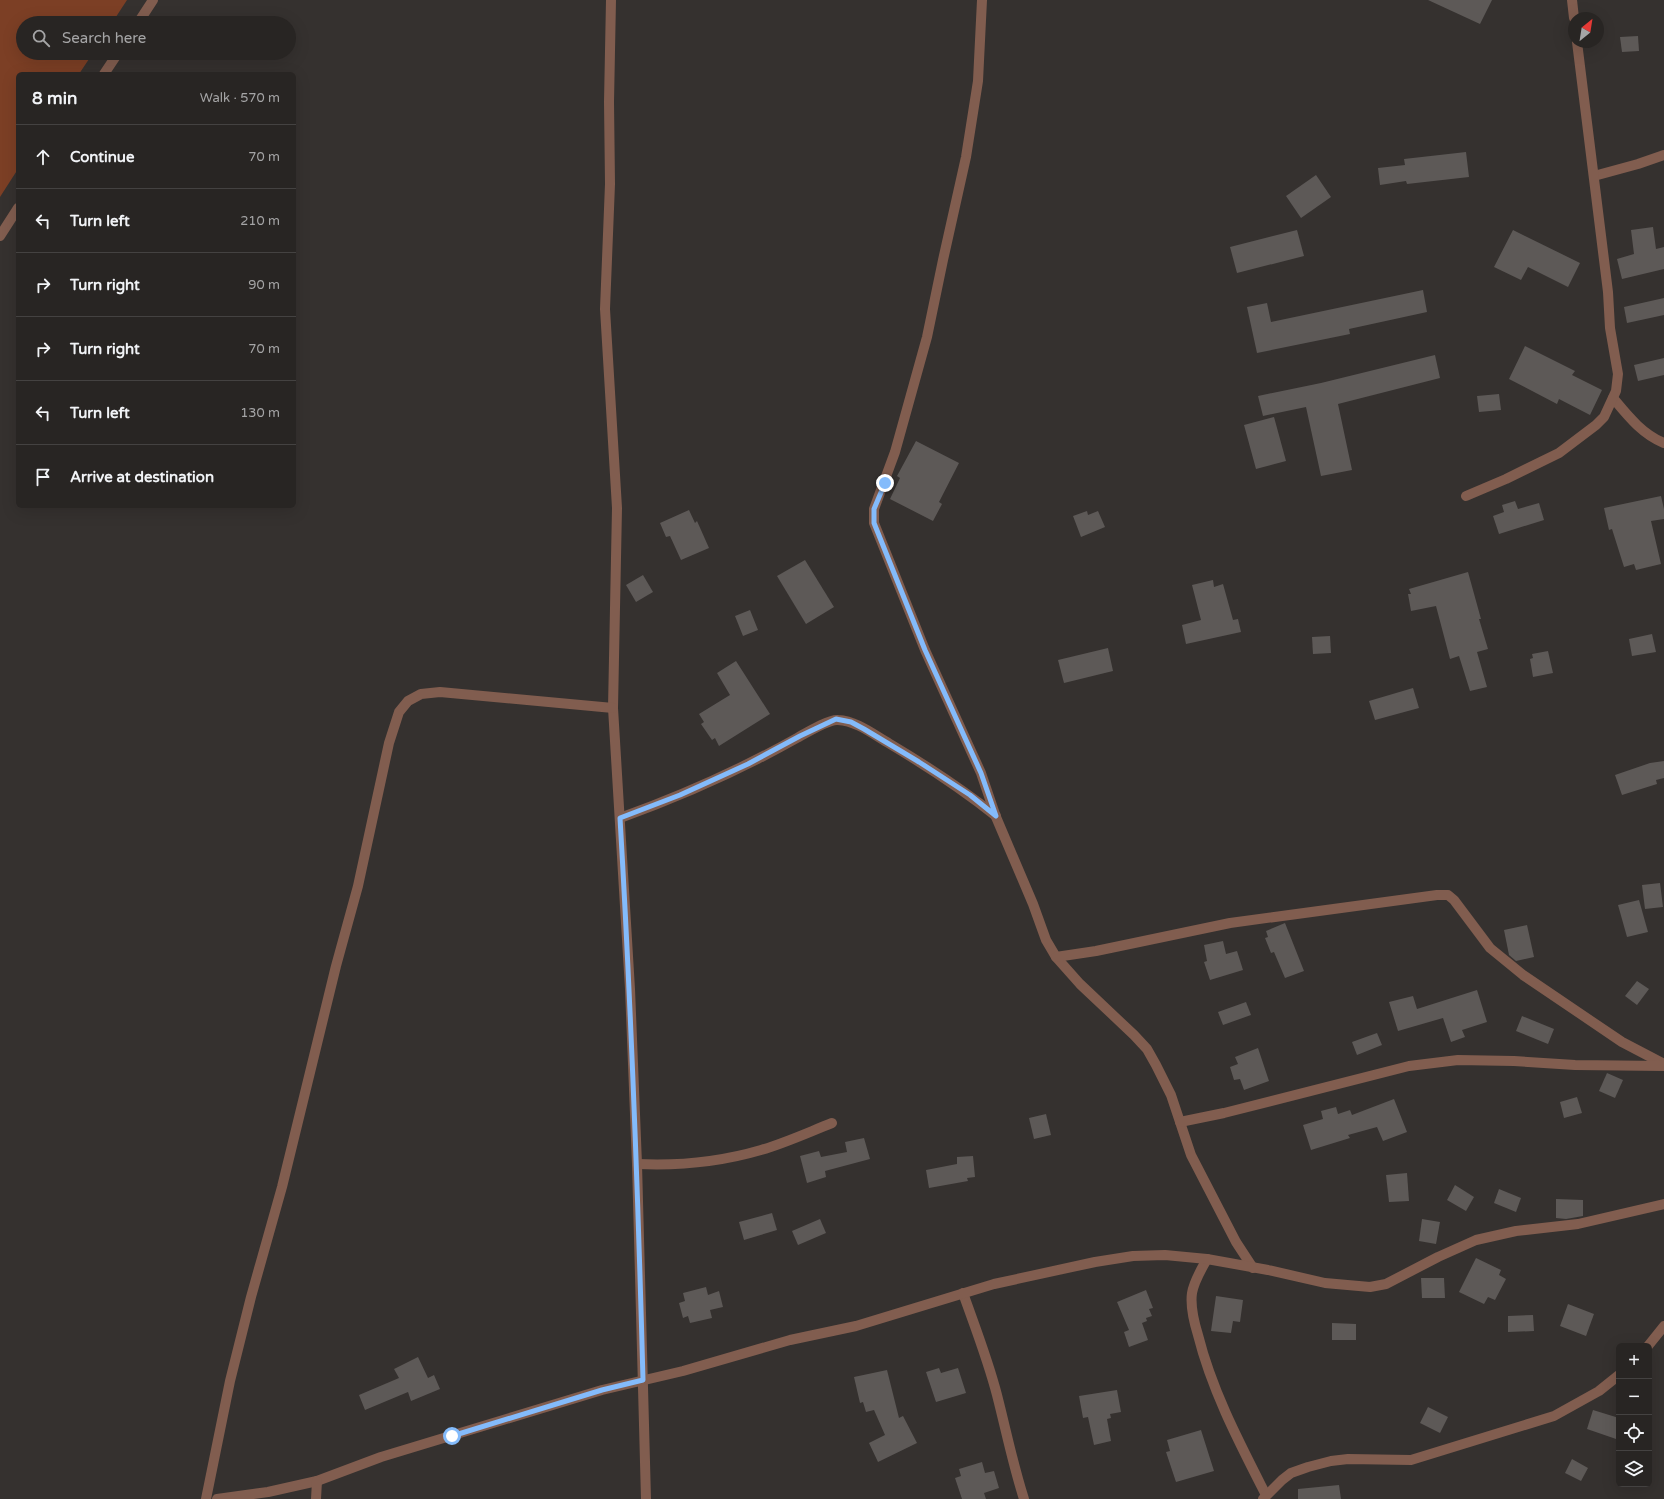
<!DOCTYPE html>
<meta charset="utf-8">
<style>
body{margin:0;font-family:"Varela Round",sans-serif;background:#343130;color:#f1f3f6}
.controls{position:absolute;right:12px;bottom:12px;display:grid;overflow:hidden;border-radius:6px;box-shadow:0 4px 16px #0002}
.controls button{width:36px;height:36px;display:grid;place-items:center;padding:0;border:0;border-bottom:1px solid #444241;background:#282523;color:#f1f3f6;font:20px sans-serif}
.compass{position:absolute;left:1568px;top:12px;width:36px;height:36px;border-radius:50%;background:#282523;box-shadow:0 4px 16px #0002;rotate:30deg}
.stop{position:absolute;width:12px;height:12px;margin:-9px;border:3px solid #84bbfb;border-radius:50%;background:#fff}
.stop.end{background:#84bbfb;border-color:#fff;box-shadow:0 1px 4px #0008}
.list{margin:0;padding:0;list-style:none}
h2{display:flex;justify-content:space-between;align-items:center;height:52px;margin:0;padding:0 16px;font-size:17px}
h2 small{font-size:13px;font-weight:400;color:#a5a5a6}
.list li{display:grid;grid-template-columns:26px 1fr auto;gap:12px;align-items:center;box-sizing:border-box;height:64px;padding:0 16px;border-top:1px solid #444241}
.list b{display:block;font-size:15px;white-space:nowrap}
.list em{font-size:13px;font-style:normal;color:#a5a5a6}
.icon{flex:none;width:22px;height:22px;fill:none;stroke:currentColor;stroke-width:2;stroke-linecap:round;stroke-linejoin:round}
.map{position:relative;flex:none;width:1664px;height:1499px;overflow:hidden}
.search{position:absolute;background:#282523;box-shadow:0 4px 16px #0002;left:16px;top:16px;width:280px;height:44px;display:flex;align-items:center;gap:10px;box-sizing:border-box;padding:0 14px;border-radius:22px;color:#a5a5a6;font-size:15px}
.panel{position:absolute;background:#282523;box-shadow:0 4px 16px #0002;left:16px;top:72px;width:280px;height:436px;border-radius:6px}
.map>svg:first-child{display:block}
.green{fill:#7c3f25}
.building{fill:#5d5957}
.lines{fill:none;stroke-linecap:round;stroke-linejoin:round}
.service{stroke:#815d4f;stroke-width:10}
.minor{stroke:#815d4f;stroke-width:10}
.route{stroke:#84bbfb;stroke-width:5}
</style>
<div class="map">
<svg width="1664" height="1499" viewBox="0 0 1664 1499">
<rect width="100%" height="100%" fill="#35312f"/>
<!-- green -->
<path class="green" d="M0 0H127L112 23H23V53H93L79 74H18V169L0 197Z"/>
<!-- building -->
<g class="building">
<path d="M1428 0H1492L1480 24Z"/>
<path d="M1638 36 1639 51 1622 52 1620 37Z"/>
<path d="M1466 152 1469 177 1407 184 1406 181 1380 185 1378 168 1405 165 1404 159Z"/>
<path d="M1316 175 1331 197 1301 218 1286 196Z"/>
<path d="M1653 227 1656 249 1664 247V269L1622 279 1617 259 1634 254 1631 230Z"/>
<path d="M1297 230 1304 256 1237 273 1230 247Z"/>
<path d="M1513 230 1580 263 1568 287 1528 267 1521 280 1494 267Z"/>
<path d="M1423 290 1427 312 1349 329 1350 334 1257 353 1247 307 1267 303 1271 322Z"/>
<path d="M1664 298V315L1627 323 1624 307Z"/>
<path d="M1525 346 1575 371 1572 375 1602 390 1590 415 1559 399 1557 404 1509 379Z"/>
<path d="M1435 355 1440 378 1338 404 1352 470 1321 476 1306 407 1263 416 1258 396 1321 383Z"/>
<path d="M1664 358V375L1638 381 1634 365Z"/>
<path d="M1499 394 1501 410 1479 412 1477 396Z"/>
<path d="M1274 417 1286 461 1256 469 1244 425Z"/>
<path d="M916 441 959 463 939 502 942 504 933 521 890 499 900 478 897 476Z"/>
<path d="M1661 496 1664 509V519L1651 521 1661 564 1636 570 1634 564 1624 567 1612 529 1609 530 1604 508Z"/>
<path d="M1515 501 1518 509 1539 503 1544 520 1499 534 1493 516 1504 512 1502 505Z"/>
<path d="M689 510 695 523 697 521 709 548 681 560 670 536 666 537 660 523Z"/>
<path d="M1087 511 1088 515 1098 511 1105 527 1081 537 1073 516Z"/>
<path d="M805 560 834 607 806 624 777 576Z"/>
<path d="M1468 572 1481 619H1479L1488 649 1477 652 1487 687 1470 691 1459 656 1450 659 1436 606 1411 611 1408 594H1411L1409 589Z"/>
<path d="M643 575 653 592 636 602 626 585Z"/>
<path d="M1213 580 1214 587 1223 584 1233 620 1238 619 1241 632 1186 644 1182 625 1201 620 1192 585Z"/>
<path d="M750 610 758 630 743 636 735 616Z"/>
<path d="M1652 634 1656 652 1632 656 1629 639Z"/>
<path d="M1330 636 1331 653 1313 654 1312 637Z"/>
<path d="M1108 648 1113 671 1064 683 1058 660Z"/>
<path d="M1548 651 1553 673 1533 677 1530 659 1533 658 1532 654Z"/>
<path d="M736 661 770 714 719 746 715 738 712 740 701 724 704 722 699 714 730 695 717 673Z"/>
<path d="M1413 688 1419 708 1375 720 1369 701Z"/>
<path d="M1664 761V778L1656 780 1657 784 1622 795 1615 775 1650 763Z"/>
<path d="M1660 883 1663 907 1645 909 1642 885Z"/>
<path d="M1639 900 1648 932 1627 937 1618 905Z"/>
<path d="M1285 923 1304 971 1285 978 1274 952 1271 953 1265 938 1268 937 1266 931Z"/>
<path d="M1527 925 1534 957 1516 961 1509 955 1504 930Z"/>
<path d="M1223 941 1226 954 1237 951 1243 970 1210 980 1204 962 1207 961 1204 945Z"/>
<path d="M1637 981 1649 989 1637 1005 1625 996Z"/>
<path d="M1477 990 1487 1022 1462 1030 1465 1037 1451 1042 1443 1018 1398 1031 1389 1002 1413 996 1417 1009Z"/>
<path d="M1246 1002 1251 1015 1223 1025 1218 1012Z"/>
<path d="M1522 1016 1554 1029 1548 1044 1516 1031Z"/>
<path d="M1377 1033 1382 1045 1357 1055 1352 1042Z"/>
<path d="M1258 1048 1269 1081 1244 1090 1240 1079 1234 1080 1230 1067 1238 1064 1235 1057Z"/>
<path d="M1607 1073 1623 1080 1615 1098 1599 1091Z"/>
<path d="M1577 1097 1582 1113 1564 1118 1560 1102Z"/>
<path d="M1394 1099 1407 1132 1383 1141 1377 1127 1348 1135 1350 1138 1311 1150 1303 1125 1323 1119 1321 1111 1336 1107 1338 1114 1350 1110 1352 1115Z"/>
<path d="M1046 1114 1051 1135 1034 1139 1029 1118Z"/>
<path d="M864 1138 870 1159 825 1171 826 1177 807 1183 800 1156 819 1151 821 1157 847 1152 845 1142Z"/>
<path d="M973 1156 975 1177 967 1178 968 1181 929 1188 926 1170 957 1164V1157Z"/>
<path d="M1407 1173 1409 1201 1389 1202 1386 1175Z"/>
<path d="M1455 1185 1474 1197 1466 1211 1447 1200Z"/>
<path d="M1499 1189 1521 1198 1516 1212 1494 1203Z"/>
<path d="M1556 1199 1583 1200V1216L1566 1219 1556 1218Z"/>
<path d="M772 1213 777 1230 744 1240 739 1222Z"/>
<path d="M820 1219 826 1233 798 1245 792 1231Z"/>
<path d="M1422 1219 1440 1222 1436 1244 1419 1241Z"/>
<path d="M1476 1258 1501 1270 1499 1275 1506 1279 1495 1300 1488 1297 1484 1304 1459 1292Z"/>
<path d="M1421 1278H1444L1445 1298H1422Z"/>
<path d="M706 1287 708 1295 719 1291 723 1307 710 1310 712 1318 690 1323 688 1316 683 1318 679 1303 685 1301 683 1293Z"/>
<path d="M1146 1290 1153 1308 1149 1309 1152 1316 1146 1318 1147 1321 1142 1323 1148 1340 1129 1347 1124 1332 1129 1330 1117 1302Z"/>
<path d="M1216 1296 1243 1300 1240 1322 1233 1321 1231 1333 1211 1331Z"/>
<path d="M1568 1304 1594 1314 1586 1336 1560 1326Z"/>
<path d="M1533 1315 1534 1331 1508 1332V1316Z"/>
<path d="M1332 1323 1356 1324V1340H1332Z"/>
<path d="M418 1357 428 1378 434 1375 440 1389 411 1401 408 1392 365 1410 359 1395 399 1378 394 1369Z"/>
<path d="M939 1368 941 1373 958 1368 966 1393 936 1402 926 1372Z"/>
<path d="M887 1370 899 1418 903 1416 917 1443 878 1462 869 1443 885 1435 874 1410 866 1412 863 1402 860 1403 854 1377Z"/>
<path d="M1117 1390 1121 1412 1110 1414 1111 1418 1107 1419 1111 1441 1094 1445 1088 1417 1083 1418 1079 1396Z"/>
<path d="M1428 1407 1448 1417 1440 1433 1420 1423Z"/>
<path d="M1593 1410 1619 1418V1440L1587 1429Z"/>
<path d="M1201 1430 1214 1471 1176 1482 1166 1452 1170 1451 1167 1440Z"/>
<path d="M1572 1459 1588 1468 1581 1481 1565 1473Z"/>
<path d="M982 1462 985 1473 994 1471 999 1488 984 1493 986 1499H962L955 1478 961 1476 959 1469Z"/>
<path d="M1339 1485 1341 1499H1298V1489Z"/>
</g>
<g class="lines">
<!-- service -->
<g class="service">
<path d="M1572 0 1574 18"/>
<path d="M138 23 153 0"/>
<path d="M104 74 118 53"/>
<path d="M1594 176 1638 164 1664 155"/>
<path d="M0 236 18 208"/>
<path d="M1613 398C1628 416 1642 434 1664 443"/>
<path d="M1466 496 1506 479 1559 453 1596 425 1604 417 1616 391 1618 374 1610 328 1608 292 1577 42"/>
</g>
<!-- minor -->
<g class="minor">
<path d="M611 0 609 102 610 184 605 309 617 508 613 708 630 989 637 1164 646 1499"/>
<path d="M982 0 978 81 966 157 943 260 927 337 895 452 874 509V523L925 650 981 773 996 817 1033 904 1046 940 1056 957 1080 984 1134 1035 1147 1049 1156 1065 1171 1095 1191 1155 1236 1242 1253 1268"/>
<path d="M620 818C681 796 740 770 797 738 806 733 829 719 838 720 857 721 874 735 890 744 927 766 962 789 996 816"/>
<path d="M1056 957 1096 951 1230 923 1437 895H1448L1454 900 1490 948 1523 975 1622 1042 1664 1064"/>
<path d="M1180 1122 1224 1113 1409 1066 1458 1060 1514 1061 1575 1065 1664 1066"/>
<path d="M637 1164C679 1166 720 1162 761 1150 785 1143 809 1132 832 1123"/>
<path d="M1207 1259C1201 1270 1194 1281 1192 1293 1190 1307 1194 1322 1198 1335 1212 1391 1240 1444 1266 1495"/>
<path d="M963 1293C975 1327 988 1360 997 1395 1006 1430 1013 1465 1024 1499"/>
<path d="M1648 1346 1664 1326"/>
<path d="M206 1499 230 1381 251 1297 282 1187 336 966 358 886 389 743 399 712 408 701 421 694 440 692 613 708"/>
<path d="M217 1499 268 1492 317 1481 381 1457 602 1390 683 1371 790 1340 856 1326 994 1284 1095 1262 1133 1256 1165 1255 1207 1259 1268 1270 1325 1283 1370 1287 1386 1284 1438 1257 1476 1240 1516 1231 1578 1224 1664 1204"/>
<path d="M316 1499 317 1481"/>
<path d="M1263 1499 1282 1480 1291 1473 1308 1467 1331 1461 1348 1459 1411 1460 1554 1416 1599 1391 1619 1375"/>
</g>
</g>
<g class="lines">
<!-- route -->
<path class="route" d="M452 1436 602 1390 643 1380C638 1192 631 1005 620 818L680 795 748 764 800 736 836 719 851 722 864 729 919 762 970 795 996 816 981 773 925 650 874 523V509L885 483"/>
</g>
</svg>
<div class="controls">
<button>+</button>
<button>−</button>
<button><svg class="icon" aria-label="locate" viewBox="0 0 24 24"><circle cx="12" cy="12" r="6"/><path d="M12 2v4M12 18v4M2 12h4M18 12h4"/></svg></button>
<button><svg class="icon" aria-label="layers" viewBox="0 0 24 24"><path d="M12 4l9 5-9 5-9-5zM3 14l9 5 9-5"/></svg></button>
</div>
<svg class="compass" viewBox="-18 -18 36 36"><path d="M0-13l5 13h-10z" fill="#e53935"/><path d="M0 13l5-13h-10z" fill="#a5a5a6"/></svg>
<div class="stop" style="left:452px;top:1436px"></div>
<div class="stop end" style="left:885px;top:483px"></div>
<div class="search"><svg class="icon" aria-label="search" viewBox="0 0 24 24"><circle cx="10" cy="10" r="6"/><path d="M15 15l6 6"/></svg>Search here</div>
<section class="panel">
<h2>8 min<small>Walk · 570 m</small></h2>
<ul class="list">
<li><svg class="icon" aria-label="ahead" viewBox="0 0 24 24"><path d="M12 20V5M6 11l6-6 6 6"/></svg><div><b>Continue</b></div><em>70 m</em></li>
<li><svg class="icon" aria-label="left" viewBox="0 0 24 24"><path d="M17 20v-9H6M10 6l-5 5 5 5"/></svg><div><b>Turn left</b></div><em>210 m</em></li>
<li><svg class="icon" aria-label="right" viewBox="0 0 24 24"><path d="M7 20v-9h11M14 6l5 5-5 5"/></svg><div><b>Turn right</b></div><em>90 m</em></li>
<li><svg class="icon" aria-label="right" viewBox="0 0 24 24"><path d="M7 20v-9h11M14 6l5 5-5 5"/></svg><div><b>Turn right</b></div><em>70 m</em></li>
<li><svg class="icon" aria-label="left" viewBox="0 0 24 24"><path d="M17 20v-9H6M10 6l-5 5 5 5"/></svg><div><b>Turn left</b></div><em>130 m</em></li>
<li><svg class="icon" aria-label="arrive" viewBox="0 0 24 24"><path d="M6 21V4h12l-3 4 3 4H6"/></svg><div><b>Arrive at destination</b></div></li>
</ul>
</section>
</div>
